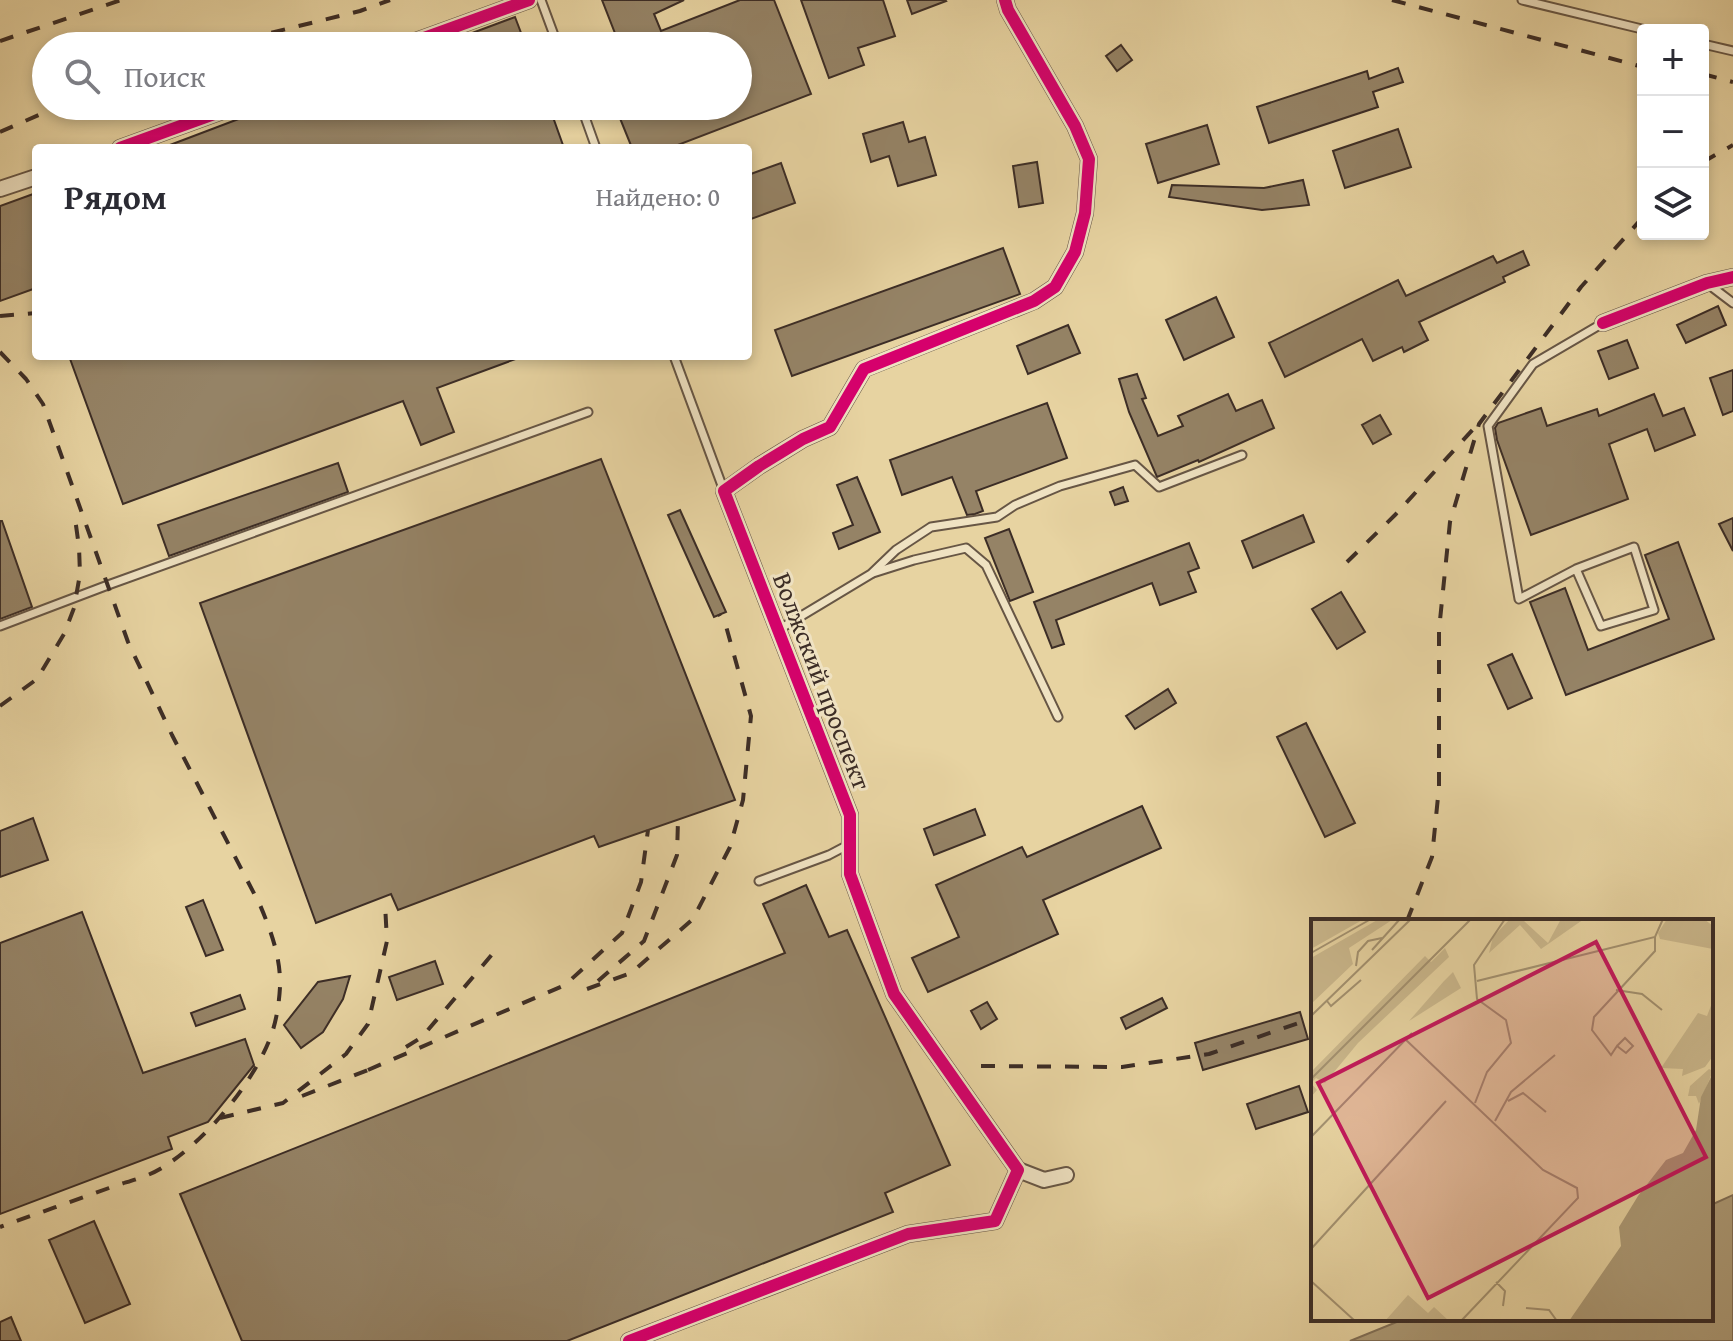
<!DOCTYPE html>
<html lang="ru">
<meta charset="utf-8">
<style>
body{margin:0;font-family:"Gentium Book Plus",serif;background:#f7f7f7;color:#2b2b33}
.controls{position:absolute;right:24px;top:24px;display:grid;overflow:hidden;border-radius:8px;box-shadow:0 4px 12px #0003}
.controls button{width:72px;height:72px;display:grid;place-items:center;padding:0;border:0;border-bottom:2px solid #e1e1e2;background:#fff;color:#2b2b33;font:40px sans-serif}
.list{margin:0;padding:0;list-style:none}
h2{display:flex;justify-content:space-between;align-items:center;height:104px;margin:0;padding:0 32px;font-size:34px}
h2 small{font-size:26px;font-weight:400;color:#7c7c81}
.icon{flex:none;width:44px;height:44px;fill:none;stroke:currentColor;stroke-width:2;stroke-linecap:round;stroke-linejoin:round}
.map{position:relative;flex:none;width:1733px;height:1341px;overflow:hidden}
.search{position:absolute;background:#fff;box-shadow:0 4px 12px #0003;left:32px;top:32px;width:720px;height:88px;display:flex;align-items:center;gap:20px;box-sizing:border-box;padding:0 28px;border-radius:44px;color:#7c7c81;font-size:30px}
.panel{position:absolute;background:#fff;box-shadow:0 4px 12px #0003;left:32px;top:144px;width:720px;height:216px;border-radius:8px}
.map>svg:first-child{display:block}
.water{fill:#ad9b77;stroke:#806f57;stroke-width:2}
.building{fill:#958366;stroke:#3c2d26;stroke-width:2}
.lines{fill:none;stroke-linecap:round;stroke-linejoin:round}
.service-casing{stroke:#675645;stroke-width:11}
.minor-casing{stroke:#675645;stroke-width:18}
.service{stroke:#efe2c2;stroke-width:7}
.minor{stroke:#efe2c2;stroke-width:14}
.rail{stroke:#3c2d26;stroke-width:4;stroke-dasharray:14 14;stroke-linecap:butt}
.cycleway-casing{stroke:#efe2c2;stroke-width:17}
.cycleway{stroke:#d6006c;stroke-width:12}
.labels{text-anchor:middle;stroke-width:6;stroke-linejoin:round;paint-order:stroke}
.street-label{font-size:26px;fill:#3c2d26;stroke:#efe2c2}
.inset-road{fill:none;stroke:#a39170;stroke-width:2}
.view{fill:#c2185b;fill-opacity:0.15;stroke:#c2185b;stroke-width:4}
.inset-edge{fill:none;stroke:#3c2d26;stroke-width:4}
</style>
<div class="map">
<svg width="1733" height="1341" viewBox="0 0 1733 1341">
<rect width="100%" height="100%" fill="#e7d3a1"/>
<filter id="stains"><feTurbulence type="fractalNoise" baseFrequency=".0025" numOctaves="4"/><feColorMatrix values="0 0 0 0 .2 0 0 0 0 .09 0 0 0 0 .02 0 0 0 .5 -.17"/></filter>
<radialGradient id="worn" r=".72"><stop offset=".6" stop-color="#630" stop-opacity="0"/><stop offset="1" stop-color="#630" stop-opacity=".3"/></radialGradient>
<!-- water -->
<path class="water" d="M1733 1195V1341H1350L1404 1319H1711V1205Z"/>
<!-- building -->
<g class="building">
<path d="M602 0H684L654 14 661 31 740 0H774L811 94 670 148H632L615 106H738V46H620Z"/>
<path d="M801 0H883L895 36 858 48 864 65 829 78Z"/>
<path d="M907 0H945L946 1 912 14Z"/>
<path d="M515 17 526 46H440V45Z"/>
<path d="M1121 45 1132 60 1117 71 1106 56Z"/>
<path d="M1398 68 1403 82 1373 92 1378 107 1269 143 1257 107 1367 71 1369 79Z"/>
<path d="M273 106H549L564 148H162Z"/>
<path d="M903 122 909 142 925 137 936 175 898 186 889 156 871 162 863 134Z"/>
<path d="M1207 125 1219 164 1158 183 1146 144Z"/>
<path d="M1398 129 1411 167 1345 188 1333 151Z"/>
<path d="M1037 162 1043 203 1019 207 1013 166Z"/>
<path d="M781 163 795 203 748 220V175Z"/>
<path d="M1303 180 1309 205 1262 210 1169 197 1172 185 1264 188Z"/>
<path d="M36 193V288L0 301V206Z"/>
<path d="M1003 248 1020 294 792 376 775 330Z"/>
<path d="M1523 251 1529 265 1503 277 1505 282 1419 322 1428 340 1404 352 1402 347 1373 361 1362 339 1285 377 1269 343 1398 280 1406 296 1493 256 1497 263Z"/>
<path d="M1216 297 1234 337 1184 360 1166 320Z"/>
<path d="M1718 306 1726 325 1686 343 1677 325Z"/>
<path d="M1068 325 1080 353 1028 374 1017 346Z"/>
<path d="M1627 340 1638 368 1609 379 1598 351Z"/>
<path d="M69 356H521V357L437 388 454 432 421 445 403 401 123 504Z"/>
<path d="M1733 370V411L1723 415 1710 378Z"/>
<path d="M1137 374 1146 398 1142 399 1158 436 1183 426 1178 416 1228 394 1236 411 1262 400 1274 428 1199 462 1198 460 1157 477 1129 412 1119 379Z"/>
<path d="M1654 394 1663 416 1684 408 1695 435 1655 451 1647 429 1609 444 1628 499 1531 535 1497 440 1495 428 1498 423 1541 408 1547 426 1597 409 1599 416Z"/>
<path d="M1047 403 1067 458 976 491 983 511 975 514 967 515 952 477 902 495 890 460Z"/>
<path d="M1380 415 1391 434 1373 444 1362 425Z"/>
<path d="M601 459 735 800 599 847 594 836 398 910 391 894 316 923 200 603Z"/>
<path d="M338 463 348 492 169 556 158 525Z"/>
<path d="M857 477 880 532 839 549 833 533 853 525 837 485Z"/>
<path d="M1123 487 1128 501 1115 505 1110 492Z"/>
<path d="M680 510 726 612 714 617 668 515Z"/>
<path d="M1303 515 1314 542 1253 568 1242 541Z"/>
<path d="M1733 518V551L1719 524Z"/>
<path d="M0 521H2L32 607 0 619Z"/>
<path d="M1009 529 1033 592 1010 601 985 538Z"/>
<path d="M1678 542 1714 639 1566 695 1530 602 1565 588 1588 650 1669 619 1645 555Z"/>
<path d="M1189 543 1199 568 1188 572 1196 592 1160 605 1152 583 1056 620 1064 644 1052 648 1034 602Z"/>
<path d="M1341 592 1365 632 1337 649 1312 609Z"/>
<path d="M1512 654 1532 698 1508 709 1488 665Z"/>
<path d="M1168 689 1176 703 1135 729 1126 716Z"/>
<path d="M1306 723 1355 823 1325 837 1277 737Z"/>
<path d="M1142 806 1161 848 1043 900 1058 934 928 992 912 958 959 937 936 885 1022 847 1027 857Z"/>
<path d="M975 809 985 835 934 855 924 829Z"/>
<path d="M33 818 48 860 0 877V831Z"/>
<path d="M806 885 829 937 847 930 950 1165 885 1193 893 1212 567 1341H242L180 1194 785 953 763 904Z"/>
<path d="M203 900 223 950 206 956 186 907Z"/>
<path d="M82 912 143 1073 245 1039 254 1065 208 1122 168 1137 172 1149 0 1214V943Z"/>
<path d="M435 961 443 984 397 1000 389 977Z"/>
<path d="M350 976 343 999 323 1032 301 1048 284 1025 318 982Z"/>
<path d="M240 995 245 1009 196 1026 191 1013Z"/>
<path d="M1162 998 1167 1008 1126 1029 1121 1018Z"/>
<path d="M987 1002 997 1019 981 1029 971 1011Z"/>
<path d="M1300 1012 1308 1039 1203 1070 1195 1043Z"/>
<path d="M1299 1086 1308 1112 1256 1129 1247 1104Z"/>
<path d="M94 1221 130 1304 85 1323 49 1240Z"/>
<path d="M11 1317 21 1341H0V1322Z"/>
</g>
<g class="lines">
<defs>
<g id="service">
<path d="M541 0 558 46"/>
<path d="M1522 0 1646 30"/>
<path d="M1703 44 1733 51"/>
<path d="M581 106 596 148"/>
<path d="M1708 284 1733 303"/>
<path d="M674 356 724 491"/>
<path d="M1576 569 1634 547 1654 610 1601 626 1576 569 1519 599 1488 426 1533 364 1603 323"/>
<path d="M873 573 914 560 966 548 986 565 1058 717"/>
<path d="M0 626 108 585 588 412"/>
<path d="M778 630 871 574 896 550 931 527 997 517 1015 505 1060 486 1135 465 1159 487 1242 455"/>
<path d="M759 881 829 855 848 845"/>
</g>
<g id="minor">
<path d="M402 46 529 0"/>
<path d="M120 148 236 106"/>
<path d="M0 189 36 177"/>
<path d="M1603 323 1707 283 1733 277"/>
<path d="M1018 1170 1044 1180 1066 1175"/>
<path d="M629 1341 908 1234 995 1221 1018 1170 894 994 850 874V815L724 491 759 466 803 439 830 427 864 369 1034 301 1055 287 1075 252 1085 213 1089 159 1075 126 1008 10 1005 0"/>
</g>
</defs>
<!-- service casing -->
<use href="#service" class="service-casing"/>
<!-- minor casing -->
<use href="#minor" class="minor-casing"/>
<!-- service -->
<use href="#service" class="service"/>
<!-- minor -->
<use href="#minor" class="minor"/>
<!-- rail -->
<g class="rail">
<path d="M1392 0 1643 67"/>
<path d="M0 41 121 0"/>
<path d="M217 46 360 11 390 0"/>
<path d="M1703 74 1733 82"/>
<path d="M0 132 59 106"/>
<path d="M1703 162 1733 145"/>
<path d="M0 316 36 313"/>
<path d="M0 352 26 379 43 404 128 642 172 735 260 905C271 931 281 958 280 987 279 1005 276 1024 269 1041 250 1087 204 1143 160 1169 145 1178 125 1182 109 1188 73 1201 36 1214 0 1227"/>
<path d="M1347 562 1396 514 1476 426"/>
<path d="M0 706 37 679 64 634 74 608 80 574 79 547 74 511"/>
<path d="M1407 921 1432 857 1439 787V630L1450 522 1479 424 1581 287 1643 217"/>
<path d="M598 981 644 941 677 855 678 820"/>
<path d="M587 989 631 973 693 919 730 847 743 800 751 716 726 626 719 614"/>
<path d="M406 1047 422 1037 495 951"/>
<path d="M981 1066 1122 1067 1209 1054 1313 1018"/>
<path d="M368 1070 565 985 622 933 641 882 648 830"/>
<path d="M302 1096 368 1070 376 1066"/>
<path d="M220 1118 283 1103 346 1054 368 1024 387 941 385 904"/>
</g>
<defs>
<g id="cycleway">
<path d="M402 46 529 0"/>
<path d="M120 148 236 106"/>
<path d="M1603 323 1707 283 1733 277"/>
<path d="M629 1341 908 1234 995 1221 1018 1170 894 994 850 874V815L724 491 759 466 803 439 830 427 864 369 1034 301 1055 287 1075 252 1085 213 1089 159 1075 126 1008 10 1005 0"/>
</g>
</defs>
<!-- cycleway casing -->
<use href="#cycleway" class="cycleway-casing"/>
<!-- cycleway -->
<use href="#cycleway" class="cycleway"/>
</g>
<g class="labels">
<!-- street labels -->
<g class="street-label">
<text transform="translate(822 681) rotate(69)" y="9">Волжский проспект</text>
</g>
</g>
<!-- overview -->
<g transform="translate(1311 919)">
<rect width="402" height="402" fill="#e7d3a1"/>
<path d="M0 0H53L0 30ZM68 0 81 1 38 29 42 45 0 85V39ZM199 0 213 2 237 24 250 0H273L230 30 209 6 178 34 182 18ZM356 0H393L402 7V30L349 20 347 14ZM134 29 138 38 47 124 14 164 5 159 0 164 6 171 0 178V153L114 37 120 43ZM142 53 150 69 98 102 133 62ZM401 84 402 137 394 148 371 157 372 150 350 149 387 94 396 97ZM398 150 402 152 388 185 385 177H377L379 167ZM97 376 117 394 123 388 138 402H74Z" fill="#cab78c"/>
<path d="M402 154V402H258L310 327 308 308 327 277 355 241 372 234 385 211 390 178Z" fill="#ad9b77"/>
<path class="inset-road" d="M61 31 89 0M0 34 60 0M45 47 47 33 57 22 71 19M166 62 344 18 352 0M305 71 331 75 351 91M16 82 20 87 50 61M0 97 100 0M94 120 232 251 266 269 267 279 150 402M306 127 314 119 322 127 315 134 306 127 300 136 281 111 283 98 344 32V18M0 160 160 0M197 182 212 174 235 193M164 184 176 153 200 124 195 101 166 80 163 46 194 0M184 202 200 173 244 136M0 218 101 114M0 330 135 182M0 362 44 402M185 363 194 372 192 387M215 389 238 391 246 402"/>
<path class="view" d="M285 23 395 238 117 379 7 164Z"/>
<rect width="402" height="402" class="inset-edge"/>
</g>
<rect width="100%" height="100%" filter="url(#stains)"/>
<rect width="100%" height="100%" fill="url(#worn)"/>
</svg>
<div class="controls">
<button>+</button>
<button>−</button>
<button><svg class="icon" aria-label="layers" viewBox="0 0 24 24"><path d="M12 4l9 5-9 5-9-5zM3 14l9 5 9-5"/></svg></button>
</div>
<div class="search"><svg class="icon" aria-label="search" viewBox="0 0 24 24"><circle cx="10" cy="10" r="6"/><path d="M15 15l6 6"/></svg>Поиск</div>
<section class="panel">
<h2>Рядом<small>Найдено: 0</small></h2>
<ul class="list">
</ul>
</section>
</div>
